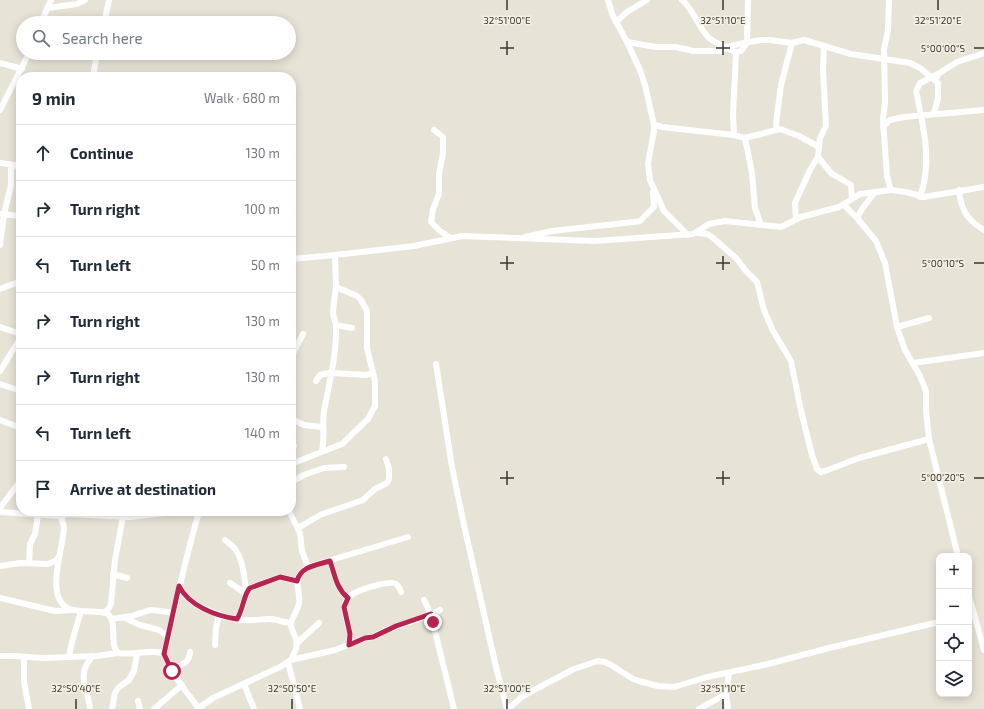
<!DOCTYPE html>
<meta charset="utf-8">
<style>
body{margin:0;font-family:"Exo 2",sans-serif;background:#f6f6f7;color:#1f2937}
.controls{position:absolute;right:12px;bottom:12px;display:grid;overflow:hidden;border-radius:8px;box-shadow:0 2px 10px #0003}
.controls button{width:36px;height:36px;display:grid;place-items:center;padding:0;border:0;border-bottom:1px solid #e0e1e3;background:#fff;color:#1f2937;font:20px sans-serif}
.stop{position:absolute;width:12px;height:12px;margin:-9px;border:3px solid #b62551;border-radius:50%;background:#fff}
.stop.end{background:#b62551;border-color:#fff;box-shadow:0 1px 4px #0008}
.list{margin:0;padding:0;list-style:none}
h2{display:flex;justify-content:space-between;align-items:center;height:52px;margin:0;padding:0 16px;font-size:17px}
h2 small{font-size:13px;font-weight:400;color:#747a83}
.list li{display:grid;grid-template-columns:26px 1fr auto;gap:12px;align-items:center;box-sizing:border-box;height:56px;padding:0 16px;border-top:1px solid #e0e1e3}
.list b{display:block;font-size:15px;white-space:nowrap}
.list em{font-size:13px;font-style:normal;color:#747a83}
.icon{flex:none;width:22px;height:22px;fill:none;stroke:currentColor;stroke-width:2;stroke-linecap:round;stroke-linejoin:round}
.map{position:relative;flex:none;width:984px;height:709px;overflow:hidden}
.search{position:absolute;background:#fff;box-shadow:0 2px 10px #0003;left:16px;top:16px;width:280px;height:44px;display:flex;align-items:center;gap:10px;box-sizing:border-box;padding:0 14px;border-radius:22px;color:#747a83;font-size:15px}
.panel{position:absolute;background:#fff;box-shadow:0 2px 10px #0003;left:16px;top:72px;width:280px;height:444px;border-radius:16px}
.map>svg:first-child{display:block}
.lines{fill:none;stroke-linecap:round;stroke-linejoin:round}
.minor{stroke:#fff;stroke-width:6}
.route{stroke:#b62551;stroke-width:5}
.ticks{fill:none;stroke:#393732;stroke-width:1.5}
.ticks-label{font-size:10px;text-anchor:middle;fill:#393732;stroke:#f5f0e4;stroke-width:3;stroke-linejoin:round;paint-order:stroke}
</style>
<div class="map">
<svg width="984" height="709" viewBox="0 0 984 709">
<rect width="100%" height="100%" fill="#e8e3d7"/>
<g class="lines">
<!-- minor -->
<g class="minor">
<path d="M608 0 613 16 627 42 640 70 645 85 654 125V131L648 163 650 180 664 211 688 235"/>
<path d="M682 0C694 10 698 27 709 38 717 45 729 47 736 53L733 115 734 135"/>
<path d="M889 0 888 30 884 49 885 102 883 120 887 176 891 190"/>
<path d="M47 8 77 4 85 0"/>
<path d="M41 21 58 23"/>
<path d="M616 22 627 12 647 0"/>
<path d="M41 23 51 0"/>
<path d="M104 23 109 0"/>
<path d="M627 42 656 47H676L693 51H720L730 46 739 44 761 40H770L792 43 804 40 851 54 910 63 920 68 938 83V98L934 113"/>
<path d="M736 53 741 51 747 43 748 0"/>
<path d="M0 63 22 69"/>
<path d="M93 77 97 53"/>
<path d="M937 77 938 74 957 62 984 53"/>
<path d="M0 110 29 53"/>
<path d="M654 125 662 127 734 135 745 138 780 129 799 136 819 147"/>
<path d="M883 127 890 120 904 117 984 110"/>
<path d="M777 129 776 124 781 85 792 43"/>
<path d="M434 130 443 137V153L439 174V194L433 209 431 222 440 231 451 238"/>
<path d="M745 138 752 173 755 208 761 225"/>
<path d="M818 157 831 173 851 185 852 199"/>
<path d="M0 163 15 165"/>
<path d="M959 190C961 210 967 220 984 230"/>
<path d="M920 197C933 161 923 126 916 91L920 83 938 74"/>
<path d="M844 205 857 218 876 241 885 263 897 327 905 350 920 376 926 391V410L929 439 958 556"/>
<path d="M1 214 21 216"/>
<path d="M857 218 862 209 875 192"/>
<path d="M796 219 795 203 810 170 818 157 820 138 826 126 823 70 824 46"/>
<path d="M696 233 707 234 712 237 737 259 746 271 757 282 764 310 773 331 791 361 801 411 812 455 817 469 821 472 825 471 859 458 929 439"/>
<path d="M525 237 552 231 634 222 640 221 654 207 653 192"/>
<path d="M0 245 4 214 11 185V169L15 165H21"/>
<path d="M291 259 335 255 414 246 462 236 595 241 693 234 709 224 725 221 781 227 801 217 839 207 860 194 891 190 906 192 924 197 984 187"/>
<path d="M0 289 21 281"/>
<path d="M336 325 352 328"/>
<path d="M0 327 21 334"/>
<path d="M897 327 929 318"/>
<path d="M913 363 984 353"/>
<path d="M291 364 294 351 303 334"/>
<path d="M436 364 452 467 464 525 496 667 507 709"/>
<path d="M0 371 21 337"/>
<path d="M332 373 366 375 373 373"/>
<path d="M316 381 320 375 332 372"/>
<path d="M0 384 21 391"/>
<path d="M291 419 304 425 322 427"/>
<path d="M0 420 21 428"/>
<path d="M291 449 294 446"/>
<path d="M322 451C325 437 322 424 324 411 329 383 337 355 336 326 336 322 334 318 333 314 333 305 335 296 336 287"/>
<path d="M291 464 342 444 368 419 375 406V381L367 348V311L361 300 357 296 336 287 335 255"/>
<path d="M291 482 304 475 324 468 344 467"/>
<path d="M0 508 21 480"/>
<path d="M289 511 300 533 302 551 308 567"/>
<path d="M0 512 60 516 68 514 130 517 180 511"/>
<path d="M60 516C62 519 63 523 64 527 64 547 43 599 70 609 82 613 95 610 107 613 119 624 108 642 118 653 132 656 154 648 164 654L174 675 199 709"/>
<path d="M298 528 320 515 363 500 375 489 387 483 389 479V469L386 459"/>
<path d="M225 540C228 543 232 545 235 549 243 559 245 579 246 592"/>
<path d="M330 561C335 575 336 588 348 598"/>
<path d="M29 563 30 544 35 534 38 515"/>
<path d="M0 566 20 563 48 564 55 561 59 557"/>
<path d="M113 574 127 578"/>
<path d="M230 583 242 591 246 595"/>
<path d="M179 586C189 607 221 617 242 620 252 621 261 619 270 619 278 619 284 623 291 623"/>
<path d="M969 596 984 650"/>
<path d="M0 598 55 611 73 610"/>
<path d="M424 600 428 608 430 615"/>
<path d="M104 613 109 608 111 604 115 560 124 511"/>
<path d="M431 615 454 709"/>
<path d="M125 618 140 625 159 630 168 637"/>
<path d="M112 619 132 616 150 610 161 611 173 613"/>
<path d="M237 619C243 610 244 593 250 588L280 577 297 581"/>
<path d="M297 643 319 623"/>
<path d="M215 645 216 628 219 614"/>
<path d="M349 645 350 634 344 607C345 601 349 597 353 594 361 589 389 580 396 584 399 586 400 589 401 592"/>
<path d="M164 654C175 607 185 559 199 512"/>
<path d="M0 656H14L43 658 97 656 118 653"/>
<path d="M24 657V682L29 709"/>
<path d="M69 657C71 641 77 626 81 611"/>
<path d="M291 660C295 652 299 645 295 636 293 632 291 629 291 624 292 617 297 611 299 604 301 588 290 579 308 567L408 537"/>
<path d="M288 662 300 709"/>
<path d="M171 669C179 666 190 663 190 652"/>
<path d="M244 684 254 709"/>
<path d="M138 701 140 709"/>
<path d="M90 709C88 688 75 675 93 656"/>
<path d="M112 709 115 693 118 688 129 680 134 671 137 654"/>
<path d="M154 709 182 685"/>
<path d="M197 709 213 698 280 667 291 660 335 650 365 638 373 637 386 630 431 615 440 610"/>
<path d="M508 709 523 696 534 690 574 669 598 661 605 662 611 665 633 679 639 681 658 686 674 687 707 677 764 665 829 648 939 622"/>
<path d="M699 709 726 694"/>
<path d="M728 709 726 694 729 673"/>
</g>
</g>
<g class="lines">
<!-- route -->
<path class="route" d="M172 671 164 654 179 586C189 606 216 616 237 619 243 610 244 593 250 588L280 577 297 581C301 566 317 565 330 561 335 575 336 588 348 598L344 607 350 634 349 645 365 638 373 637 396 626 431 614 433 622"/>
</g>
<!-- ticks -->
<path class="ticks" d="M507 0V10M723 0V10M938 0V10M507 41V55M723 41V55M500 48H514M716 48H730M974 48H984M507 256V270M723 256V270M500 263H514M716 263H730M974 263H984M507 471V485M723 471V485M500 478H514M716 478H730M974 478H984M76 699V709M292 699V709M507 699V709M723 699V709"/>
<g class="ticks-label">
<text x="507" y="24">32°51'00"E</text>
<text x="723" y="24">32°51'10"E</text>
<text x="938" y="24">32°51'20"E</text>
<text x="943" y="52">5°00'00"S</text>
<text x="943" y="267">5°00'10"S</text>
<text x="943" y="481">5°00'20"S</text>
<text x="76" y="692">32°50'40"E</text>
<text x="292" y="692">32°50'50"E</text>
<text x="507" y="692">32°51'00"E</text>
<text x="723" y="692">32°51'10"E</text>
</g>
</svg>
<div class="controls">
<button>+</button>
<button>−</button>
<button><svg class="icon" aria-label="locate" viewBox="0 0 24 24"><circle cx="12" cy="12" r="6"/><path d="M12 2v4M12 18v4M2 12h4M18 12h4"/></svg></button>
<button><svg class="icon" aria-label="layers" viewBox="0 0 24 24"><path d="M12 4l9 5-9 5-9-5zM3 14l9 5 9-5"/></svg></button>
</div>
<div class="stop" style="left:172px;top:671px"></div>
<div class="stop end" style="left:433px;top:622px"></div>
<div class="search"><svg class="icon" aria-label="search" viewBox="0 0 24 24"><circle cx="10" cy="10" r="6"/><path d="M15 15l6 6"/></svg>Search here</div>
<section class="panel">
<h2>9 min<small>Walk · 680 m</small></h2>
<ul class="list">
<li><svg class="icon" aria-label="ahead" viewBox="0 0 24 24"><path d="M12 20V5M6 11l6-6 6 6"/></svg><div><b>Continue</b></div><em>130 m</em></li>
<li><svg class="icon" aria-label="right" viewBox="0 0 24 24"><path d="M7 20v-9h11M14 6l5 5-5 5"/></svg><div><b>Turn right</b></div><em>100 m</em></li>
<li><svg class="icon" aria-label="left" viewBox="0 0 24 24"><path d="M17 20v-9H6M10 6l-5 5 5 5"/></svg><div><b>Turn left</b></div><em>50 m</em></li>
<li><svg class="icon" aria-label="right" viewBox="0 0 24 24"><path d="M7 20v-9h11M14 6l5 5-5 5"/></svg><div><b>Turn right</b></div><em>130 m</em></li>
<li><svg class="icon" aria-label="right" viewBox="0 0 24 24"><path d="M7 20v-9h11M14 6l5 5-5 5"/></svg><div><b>Turn right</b></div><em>130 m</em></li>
<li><svg class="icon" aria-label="left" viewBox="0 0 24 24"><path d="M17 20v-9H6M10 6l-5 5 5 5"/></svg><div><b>Turn left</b></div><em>140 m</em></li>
<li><svg class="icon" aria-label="arrive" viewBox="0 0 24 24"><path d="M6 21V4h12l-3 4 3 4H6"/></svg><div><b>Arrive at destination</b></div></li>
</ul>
</section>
</div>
